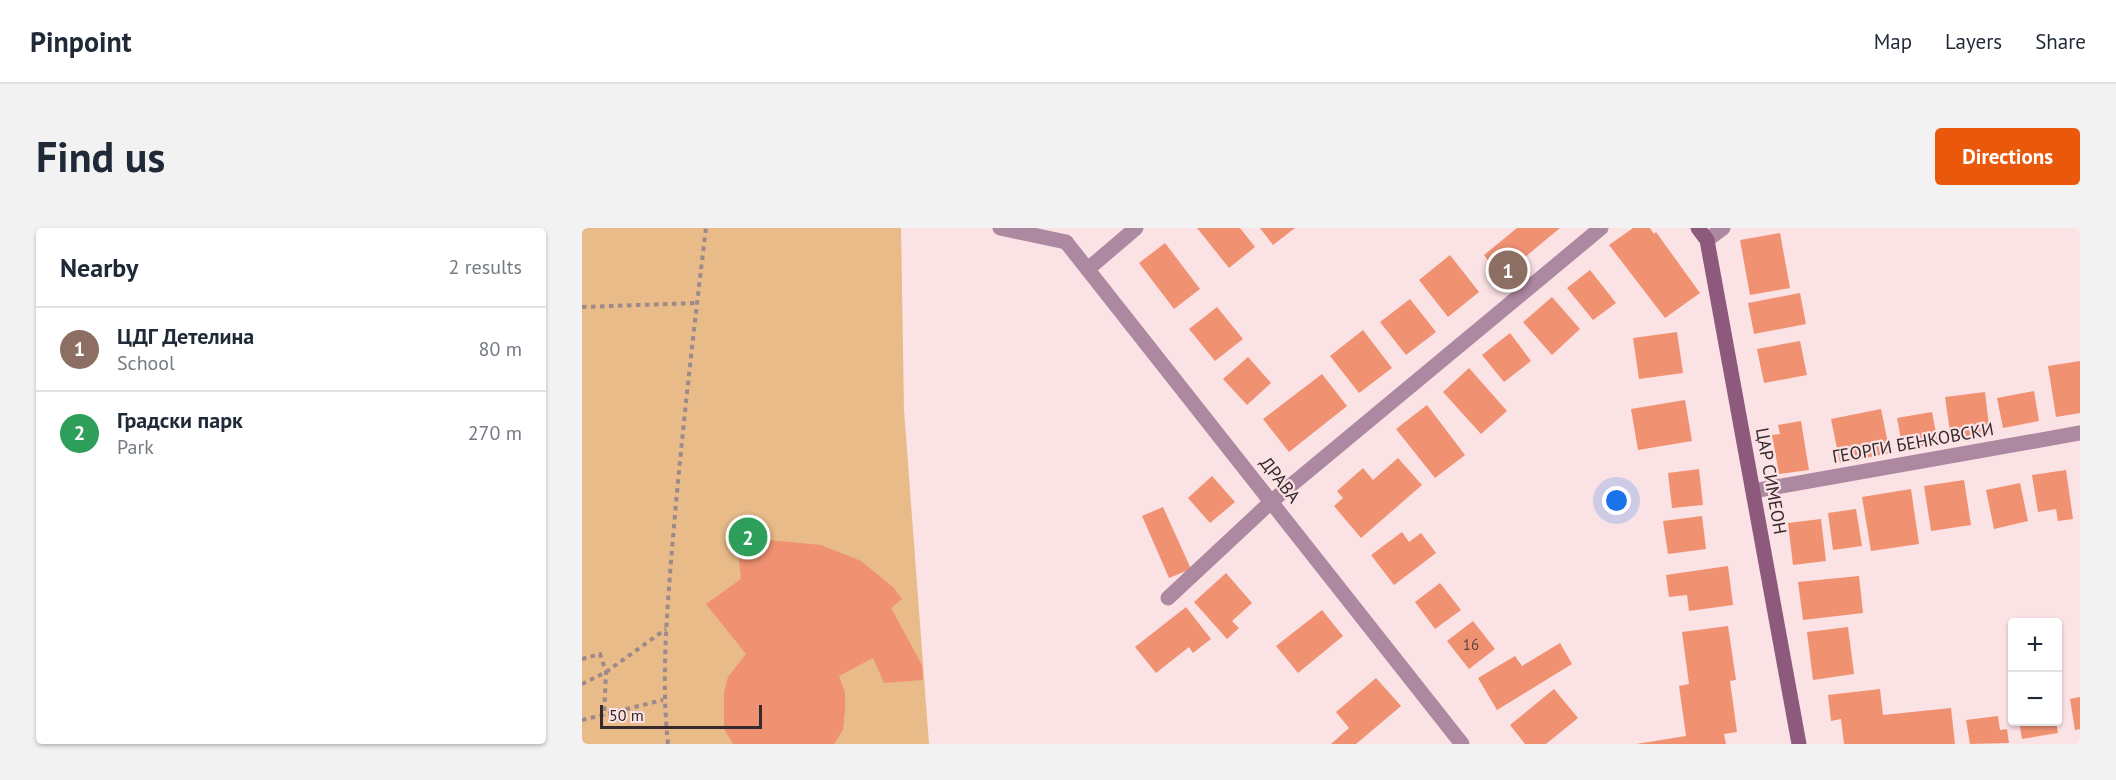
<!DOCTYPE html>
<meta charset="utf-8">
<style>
body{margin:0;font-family:"PT Sans",sans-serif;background:#f2f2f3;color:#1f2937}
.controls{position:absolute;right:18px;bottom:18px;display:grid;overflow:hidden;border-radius:6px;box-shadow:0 2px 4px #0004}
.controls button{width:54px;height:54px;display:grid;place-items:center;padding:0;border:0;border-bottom:2px solid #e0e1e3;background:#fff;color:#1f2937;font:30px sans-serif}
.scale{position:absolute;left:18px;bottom:15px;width:162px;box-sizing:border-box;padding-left:6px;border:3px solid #362a2c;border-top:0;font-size:16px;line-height:21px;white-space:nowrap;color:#362a2c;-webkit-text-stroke:4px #fbe2e5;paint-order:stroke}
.you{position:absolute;left:1035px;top:273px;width:21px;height:21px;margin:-15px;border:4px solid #fff;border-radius:50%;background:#1a73e8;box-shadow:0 0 0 9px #1a73e833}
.badge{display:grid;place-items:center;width:39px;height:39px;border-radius:50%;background:#ea580c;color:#fff;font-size:20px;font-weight:700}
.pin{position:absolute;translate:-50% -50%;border:3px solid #fff;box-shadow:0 2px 6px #0006}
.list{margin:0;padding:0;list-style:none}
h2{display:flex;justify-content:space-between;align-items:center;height:78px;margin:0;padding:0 24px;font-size:26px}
h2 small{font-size:20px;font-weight:400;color:#747a83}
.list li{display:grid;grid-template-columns:39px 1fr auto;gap:18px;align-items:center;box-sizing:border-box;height:84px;padding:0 24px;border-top:2px solid #e0e1e3}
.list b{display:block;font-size:22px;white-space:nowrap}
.list p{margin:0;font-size:20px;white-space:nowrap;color:#747a83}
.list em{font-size:20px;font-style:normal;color:#747a83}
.map{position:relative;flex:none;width:1498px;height:516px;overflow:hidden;border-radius:6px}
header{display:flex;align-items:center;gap:36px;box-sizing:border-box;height:84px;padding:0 30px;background:#fff;border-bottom:2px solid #e0e1e3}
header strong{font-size:28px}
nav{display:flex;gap:33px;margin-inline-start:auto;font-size:21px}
.intro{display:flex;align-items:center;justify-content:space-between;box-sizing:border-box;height:144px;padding:0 36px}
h1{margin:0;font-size:42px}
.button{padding:15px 27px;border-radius:6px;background:#ea580c;color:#fff;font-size:21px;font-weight:700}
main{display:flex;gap:36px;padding:0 36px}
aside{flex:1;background:#fff;border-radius:6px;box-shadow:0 2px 4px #0004}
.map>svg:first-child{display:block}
.green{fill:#e8bb88}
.building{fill:#f09272}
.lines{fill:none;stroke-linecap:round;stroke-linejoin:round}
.path{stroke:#9c898c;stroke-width:4;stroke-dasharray:4.5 4.5;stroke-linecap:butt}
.street{stroke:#ad88a1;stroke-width:15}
.secondary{stroke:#8d5a7e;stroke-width:15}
.labels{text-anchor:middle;stroke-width:4.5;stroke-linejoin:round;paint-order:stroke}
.number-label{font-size:15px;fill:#64443e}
.street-label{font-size:18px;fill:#362a2c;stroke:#fbe2e5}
</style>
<header>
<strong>Pinpoint</strong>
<nav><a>Map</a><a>Layers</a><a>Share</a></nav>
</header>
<div class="intro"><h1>Find us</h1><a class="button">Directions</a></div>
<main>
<aside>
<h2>Nearby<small>2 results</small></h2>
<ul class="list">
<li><span class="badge" style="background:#8d6e63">1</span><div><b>ЦДГ Детелина</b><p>School</p></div><em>80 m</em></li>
<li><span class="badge" style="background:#2e9e5b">2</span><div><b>Градски парк</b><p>Park</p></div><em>270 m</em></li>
</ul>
</aside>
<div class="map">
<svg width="1498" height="516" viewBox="0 0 1498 516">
<rect width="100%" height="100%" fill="#fbe2e5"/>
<!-- green -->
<path class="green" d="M0 0H319L322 182 347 516H0Z"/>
<!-- building -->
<g class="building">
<path d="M615 0H658L673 19 647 40Z"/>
<path d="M678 0H713L691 17Z"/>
<path d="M935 0H978L919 49 902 27Z"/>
<path d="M1051 0H1068L1072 6 1074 4 1118 65 1083 90 1027 17Z"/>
<path d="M1198 5 1208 60 1168 67 1158 12Z"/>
<path d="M583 15 618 61 592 81 557 35Z"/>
<path d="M868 27 897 64 866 89 837 52Z"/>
<path d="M1008 42 1034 75 1011 92 985 60Z"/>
<path d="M1218 65 1224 96 1172 106 1166 75Z"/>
<path d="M970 69 998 101 970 127 941 94Z"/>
<path d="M828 71 854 104 824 127 798 94Z"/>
<path d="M635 79 661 111 633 133 607 101Z"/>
<path d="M781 102 810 140 777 165 748 128Z"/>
<path d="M1095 104 1101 145 1057 151 1051 110Z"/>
<path d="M928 105 949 133 922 154 900 127Z"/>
<path d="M1218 113 1225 147 1182 155 1175 121Z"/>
<path d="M666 129 689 155 665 177 641 151Z"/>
<path d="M1498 133V185L1474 189 1466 138Z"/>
<path d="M887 140 925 183 899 206 861 164Z"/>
<path d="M740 146 765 178 707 224 681 191Z"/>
<path d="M1452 163 1457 193 1421 200 1415 170Z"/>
<path d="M1403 164 1408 206 1369 211 1363 169Z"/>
<path d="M1103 172 1110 213 1056 222 1049 181Z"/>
<path d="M845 177 883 227 853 250 814 201Z"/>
<path d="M1299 181 1308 225 1258 235 1249 191Z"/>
<path d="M1350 184 1356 215 1321 222 1315 190Z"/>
<path d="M1219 193 1227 242 1197 246 1190 207 1198 206 1196 197Z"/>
<path d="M816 230 840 257 779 310 752 278 761 270 755 263 781 240 791 252Z"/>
<path d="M1117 241 1121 277 1090 280 1086 245Z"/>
<path d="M1484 242 1491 291 1476 293 1474 281 1456 284 1450 247Z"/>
<path d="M630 248 653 274 628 295 606 270Z"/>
<path d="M1382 252 1389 297 1349 303 1342 258Z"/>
<path d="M1438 255 1446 293 1412 301 1404 262Z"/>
<path d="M1329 261 1337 316 1289 323 1280 269Z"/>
<path d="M581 279 609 341 587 350 560 288Z"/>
<path d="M1274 281 1280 318 1251 322 1246 285Z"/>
<path d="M1120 288 1124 321 1086 326 1081 293Z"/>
<path d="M1239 291 1244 333 1211 337 1206 295Z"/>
<path d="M820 304 827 314 839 305 854 325 812 357 789 327Z"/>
<path d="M186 312 239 317 279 333 311 359 320 371 309 380 340 437 341 452 302 455 291 430 257 448 263 465V482L261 502 252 516H151L142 501V465L146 449 164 426 124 376 159 351 156 321Z"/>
<path d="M1146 338 1151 377 1107 383 1105 367 1087 369 1084 347Z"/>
<path d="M644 345 670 375 650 393 657 400 645 411 612 374Z"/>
<path d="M1277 348 1281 385 1221 392 1216 354Z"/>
<path d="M858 355 879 382 853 401 833 374Z"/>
<path d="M604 379 629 411 611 425 607 419 574 445 553 419Z"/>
<path d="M740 382 761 408 716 445 694 418Z"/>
<path d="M891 393 913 421 887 441 865 413Z"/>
<path d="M1146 398 1154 452 1148 453 1155 504 1142 506 1144 516H1054L1104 508 1097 458 1107 456 1100 404Z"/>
<path d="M1266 399 1272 446 1231 452 1225 404Z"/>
<path d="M978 415 990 436 915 482 896 450 933 428 940 438Z"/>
<path d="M794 450 819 478 774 516H749L767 500 754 484Z"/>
<path d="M972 461 996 490 964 516H943L928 497Z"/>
<path d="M1298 461 1301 487 1369 480 1373 516H1262L1259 491 1249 493 1246 467Z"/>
<path d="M1498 469V501L1493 502 1488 471Z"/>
<path d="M1416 488 1418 502 1425 501 1427 515 1388 516 1384 492Z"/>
<path d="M1437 494H1474L1476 505 1440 511Z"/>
</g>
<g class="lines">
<!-- path -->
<g class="path">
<path d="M0 79 115 75"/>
<path d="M0 431 18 426 24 444 22 488"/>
<path d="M0 456 24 444 84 401"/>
<path d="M0 492 81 472"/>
<path d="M86 516C79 451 85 386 90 321 99 214 111 107 124 0"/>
</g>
<!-- street -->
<g class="street">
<path d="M418 0 484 14"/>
<path d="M1125 12 1141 0"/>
<path d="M484 14 880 516"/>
<path d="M506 41 554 0"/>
<path d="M1171 263 1498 205"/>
<path d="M586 370 690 273 1019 0"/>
</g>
<!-- secondary -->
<path class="secondary" d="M1116 0 1125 12 1217 516"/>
</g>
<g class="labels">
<!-- number labels -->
<g class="number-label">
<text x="889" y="422">16</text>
</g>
<!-- street labels -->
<g class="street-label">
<text transform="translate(1331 215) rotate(-10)" y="6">ГЕОРГИ БЕНКОВСКИ</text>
<text transform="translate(698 252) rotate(52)" y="6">ДРАВА</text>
<text transform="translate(1189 253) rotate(80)" y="6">ЦАР СИМЕОН</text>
</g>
</g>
</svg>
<div class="controls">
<button>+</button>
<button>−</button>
</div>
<div class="scale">50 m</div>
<div class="you"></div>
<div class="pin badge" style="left:926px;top:42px;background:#8d6e63">1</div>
<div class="pin badge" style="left:166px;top:309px;background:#2e9e5b">2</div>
</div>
</main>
